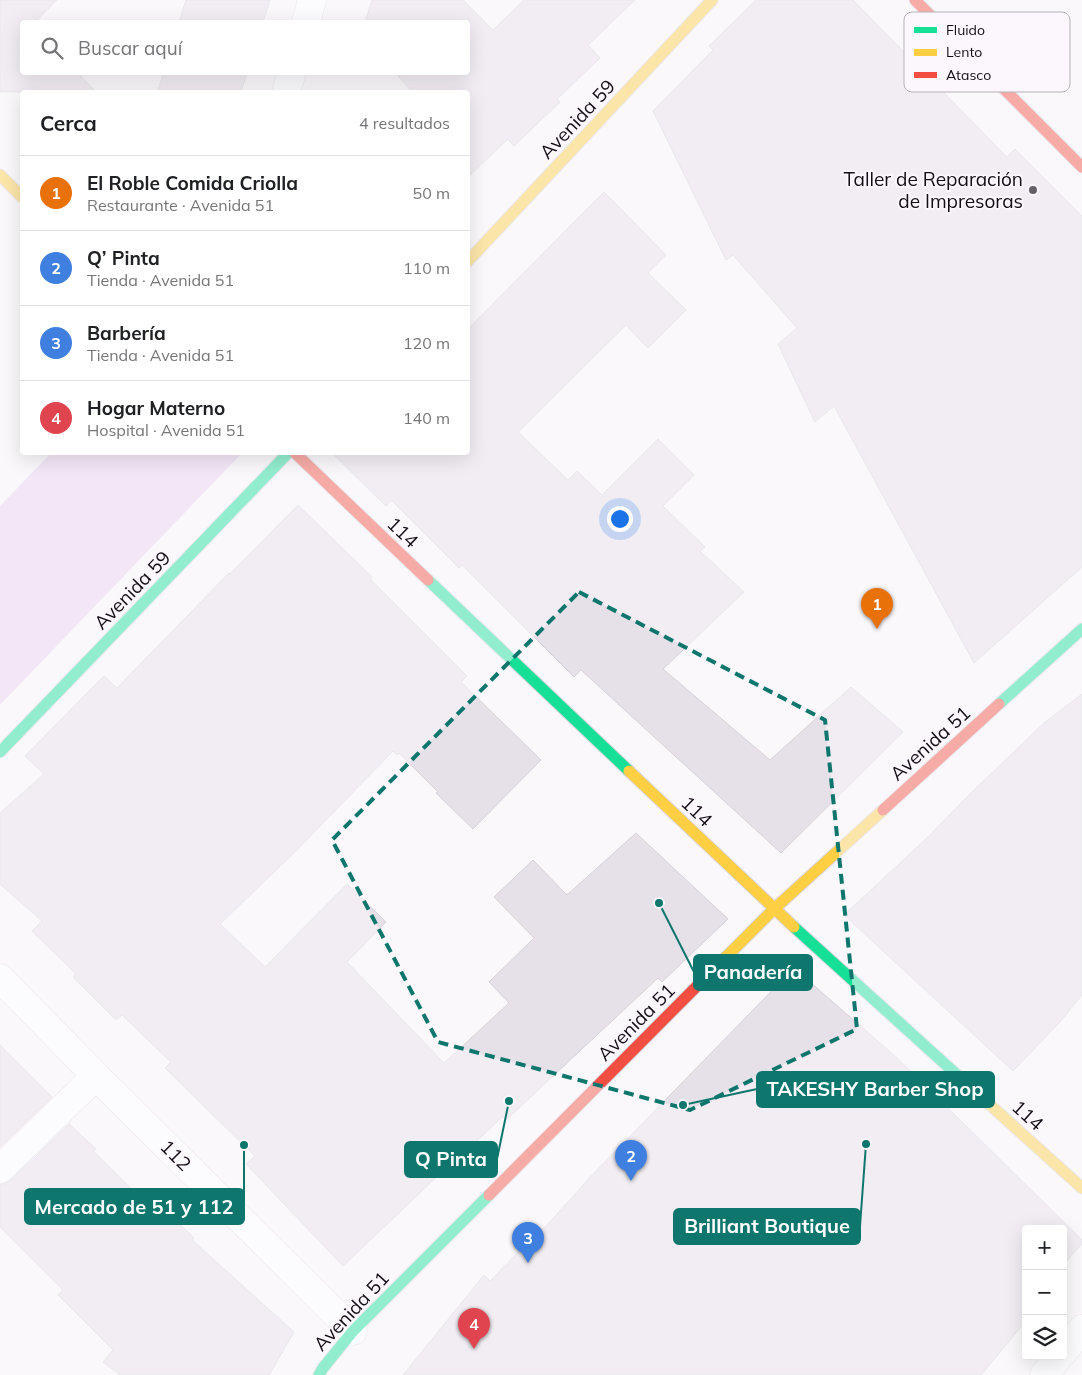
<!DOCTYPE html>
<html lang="es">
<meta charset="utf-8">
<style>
body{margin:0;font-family:Mulish,sans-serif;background:#f6f6f6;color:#202124}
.controls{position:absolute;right:15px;bottom:15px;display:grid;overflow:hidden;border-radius:5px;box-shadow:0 5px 20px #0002}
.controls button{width:45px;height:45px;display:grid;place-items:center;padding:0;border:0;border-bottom:1px solid #e0e0e0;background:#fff;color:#202124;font:25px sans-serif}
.you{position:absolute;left:619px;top:518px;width:18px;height:18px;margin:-12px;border:4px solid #fff;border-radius:50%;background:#1a73e8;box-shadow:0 0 0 8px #1a73e833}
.badge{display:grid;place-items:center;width:32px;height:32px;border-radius:50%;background:#645f66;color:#fff;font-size:16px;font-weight:700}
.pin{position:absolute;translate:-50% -41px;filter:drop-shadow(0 1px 2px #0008)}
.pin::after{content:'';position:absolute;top:26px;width:18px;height:15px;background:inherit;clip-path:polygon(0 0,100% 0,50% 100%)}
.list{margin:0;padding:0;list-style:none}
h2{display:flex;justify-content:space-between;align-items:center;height:65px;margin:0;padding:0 20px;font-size:21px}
h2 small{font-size:16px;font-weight:400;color:#757577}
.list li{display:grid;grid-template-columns:32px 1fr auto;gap:15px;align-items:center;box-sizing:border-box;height:75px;padding:0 20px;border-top:1px solid #e0e0e0}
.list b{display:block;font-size:19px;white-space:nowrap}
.list p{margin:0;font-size:16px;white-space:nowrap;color:#757577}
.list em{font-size:16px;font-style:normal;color:#757577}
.icon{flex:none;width:28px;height:28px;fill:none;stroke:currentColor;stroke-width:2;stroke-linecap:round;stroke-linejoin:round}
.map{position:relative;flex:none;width:1082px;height:1375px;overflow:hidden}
.search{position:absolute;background:#fff;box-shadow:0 5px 20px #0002;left:20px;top:20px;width:450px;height:55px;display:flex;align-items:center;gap:12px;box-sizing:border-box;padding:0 18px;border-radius:5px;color:#757577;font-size:19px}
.panel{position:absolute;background:#fff;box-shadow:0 5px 20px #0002;left:20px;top:90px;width:450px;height:365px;border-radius:5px}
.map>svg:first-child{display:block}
.green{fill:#ecd3f2}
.building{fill:#e6e0e8;stroke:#d7d3d8}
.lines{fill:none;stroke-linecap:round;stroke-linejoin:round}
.street-casing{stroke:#dad5dc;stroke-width:29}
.fast-casing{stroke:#dad5dc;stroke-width:13}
.slow-casing{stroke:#dad5dc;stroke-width:13}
.jam-casing{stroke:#dad5dc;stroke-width:13}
.street{stroke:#fefefe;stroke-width:28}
.fast{stroke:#16e098;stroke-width:11}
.slow{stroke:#ffcf43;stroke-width:11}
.jam{stroke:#f24e42;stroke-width:11}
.marked{fill:none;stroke:#0f766e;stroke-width:4;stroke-dasharray:10 6;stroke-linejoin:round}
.poi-dot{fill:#645f66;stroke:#fbf7fc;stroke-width:2}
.labels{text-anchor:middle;stroke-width:4;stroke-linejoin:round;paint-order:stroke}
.street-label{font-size:19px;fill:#130d15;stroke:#fbf7fc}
.poi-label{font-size:19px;fill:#130d15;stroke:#fbf7fc;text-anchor:end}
.key{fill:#fbf7fc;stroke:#b5b1b7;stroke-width:1}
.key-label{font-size:14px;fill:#130d15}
.leader{fill:none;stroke:#0f766e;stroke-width:2}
.callout-dot{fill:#0f766e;stroke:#fbf7fc;stroke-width:2}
.callout{fill:#0f766e;stroke:#0f766e;stroke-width:2}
.callout-label{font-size:20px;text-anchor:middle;font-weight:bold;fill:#fff}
</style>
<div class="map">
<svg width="1082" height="1375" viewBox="0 0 1082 1375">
<rect width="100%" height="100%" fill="#faf8fb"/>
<!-- green -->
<path class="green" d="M52 452 242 453 0 705V506Z"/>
<!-- building -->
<g class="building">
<path d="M0 0H57L35 22H22V72H77L96 92H0Z"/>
<path d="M186 0H270L263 22H179Z"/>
<path d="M372 0H463L493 30 524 0H635L588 45 600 58 557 99 560 102 514 146 508 139 468 177V92H412L395 72H468V22H365Z"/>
<path d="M756 0H853L1007 157 1015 149 1082 216V567L974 663 834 406 815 422 778 344 797 328 733 255 726 260 653 111 713 50 709 46Z"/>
<path d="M164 72H247L241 92H157Z"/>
<path d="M604 192 666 255 648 273 686 310 648 348 626 325 518 432 568 480 577 471 602 495 658 439 694 475 663 506 705 547 700 551 744 592 663 669 770 760 851 687 903 732 781 853 581 670 574 677 462 565 459 568 391 500 386 506 331 452H468V329Z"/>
<path d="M298 505 371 576V580L467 676 461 682 541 760 473 829 436 793 438 792 399 753 397 755 393 751 295 852 220 924 265 967 347 884 386 922 347 962 444 1063 509 1003 489 982 534 938 494 897 533 860 567 895 636 833 728 919 662 982 658 978 506 1120 503 1116 446 1171 445 1169 343 1266 246 1164 255 1156 165 1068 171 1062 122 1015 116 1020 73 977 76 974 32 931 42 921 0 884V813L44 774 25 756 104 676 117 688 229 573 230 574Z"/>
<path d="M1082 694V995L1059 1023 1013 1071 844 915 926 839 971 793 1044 723Z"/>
<path d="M794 968 897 1058 1082 1240V1244L1063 1265V1229H1026V1321L981 1375H403L484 1275 490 1281 528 1242 530 1244 594 1173Z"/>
<path d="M0 1045 52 1097 0 1147Z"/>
<path d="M69 1124 96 1149 93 1151 148 1205 154 1199 194 1238 192 1240 294 1332 269 1375H120L103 1362 113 1350 58 1295 63 1290 0 1227V1184H4L11 1180Z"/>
</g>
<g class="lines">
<defs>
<g id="street">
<path d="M306 22 312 0"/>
<path d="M286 92 292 72"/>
<path d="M0 978 96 1076 353 1331"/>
<path d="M0 1169 96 1076"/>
<path d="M1063 1352 1082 1329"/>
<path d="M1044 1375 1059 1356"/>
</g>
<g id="fast">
<path d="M428 580 629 771"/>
<path d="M999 704 1082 629"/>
<path d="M0 752 289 452"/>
<path d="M794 927 988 1103"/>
<path d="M319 1375 323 1368 353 1331 489 1195"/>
</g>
<g id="slow">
<path d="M0 175 22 197"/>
<path d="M468 261 712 0"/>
<path d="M629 771 794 927"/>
<path d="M707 976 774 909 883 810"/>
<path d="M988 1103 1082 1188"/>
</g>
<g id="jam">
<path d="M915 0 1082 167"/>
<path d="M294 452 428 580"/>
<path d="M883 810 999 704"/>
<path d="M489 1195 707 976"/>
</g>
</defs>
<!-- street casing -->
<use href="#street" class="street-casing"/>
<!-- fast casing -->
<use href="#fast" class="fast-casing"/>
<!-- slow casing -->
<use href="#slow" class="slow-casing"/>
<!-- jam casing -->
<use href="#jam" class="jam-casing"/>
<!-- street -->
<use href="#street" class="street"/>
<!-- fast -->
<use href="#fast" class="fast"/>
<!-- slow -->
<use href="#slow" class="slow"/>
<!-- jam -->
<use href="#jam" class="jam"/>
</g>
<!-- marked area -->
<path d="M0 0H1082V1375H0ZM579 592 825 720 857 1029 690 1110 438 1042 332 840Z" fill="#faf8fb" fill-opacity=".55" fill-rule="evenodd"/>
<path class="marked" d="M579 592 825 720 857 1029 690 1110 438 1042 332 840Z"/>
<!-- markers -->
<circle class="poi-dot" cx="1033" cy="190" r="5"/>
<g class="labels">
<!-- street labels -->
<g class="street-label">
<text transform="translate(577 119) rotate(-47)" y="7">Avenida 59</text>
<text transform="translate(403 532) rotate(44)" y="7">114</text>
<text transform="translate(132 590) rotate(-46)" y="7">Avenida 59</text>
<text transform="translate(930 743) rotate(-42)" y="7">Avenida 51</text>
<text transform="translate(697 811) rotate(44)" y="7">114</text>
<text transform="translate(636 1022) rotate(-45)" y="7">Avenida 51</text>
<text transform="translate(1028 1115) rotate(42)" y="7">114</text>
<text transform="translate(176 1155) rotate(45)" y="7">112</text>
<text transform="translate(351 1311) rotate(-47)" y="7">Avenida 51</text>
</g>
<!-- poi labels -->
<g class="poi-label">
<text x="1023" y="186">Taller de Reparación<tspan x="1023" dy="22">de Impresoras</tspan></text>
</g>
</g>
<!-- legend -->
<rect x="904" y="12" width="166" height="80" rx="8" class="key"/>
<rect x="914" y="27" width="23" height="6" fill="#16e098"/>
<rect x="914" y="49" width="23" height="7" fill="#ffcf43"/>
<rect x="914" y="72" width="23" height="6" fill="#f24e42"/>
<g class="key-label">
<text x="946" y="35">Fluido</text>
<text x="946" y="57">Lento</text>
<text x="946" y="80">Atasco</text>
</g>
<!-- callouts -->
<path class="leader" d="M659 903L694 972M683 1105L757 1089M509 1101L497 1159M244 1145L244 1207M866 1144L860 1226"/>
<g class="callout-dot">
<circle cx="659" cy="903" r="5"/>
<circle cx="683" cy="1105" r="5"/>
<circle cx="509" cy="1101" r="5"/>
<circle cx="244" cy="1145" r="5"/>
<circle cx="866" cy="1144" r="5"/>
</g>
<g class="callout">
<rect x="694" y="955" width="118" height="35" rx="5"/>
<rect x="757" y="1072" width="237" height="35" rx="5"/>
<rect x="405" y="1142" width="92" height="35" rx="5"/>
<rect x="25" y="1189" width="219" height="35" rx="5"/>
<rect x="674" y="1209" width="186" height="35" rx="5"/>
</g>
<g class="callout-label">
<text x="753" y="979">Panadería</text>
<text x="875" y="1096">TAKESHY Barber Shop</text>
<text x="451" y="1166">Q Pinta</text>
<text x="134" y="1214">Mercado de 51 y 112</text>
<text x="767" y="1233">Brilliant Boutique</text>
</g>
</svg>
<div class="controls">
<button>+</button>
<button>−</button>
<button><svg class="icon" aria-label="layers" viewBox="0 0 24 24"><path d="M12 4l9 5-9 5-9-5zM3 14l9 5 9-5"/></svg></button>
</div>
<div class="you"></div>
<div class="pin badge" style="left:877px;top:629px;background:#e8710a">1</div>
<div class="pin badge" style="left:631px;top:1181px;background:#3f7fe0">2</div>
<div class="pin badge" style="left:528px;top:1263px;background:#3f7fe0">3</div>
<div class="pin badge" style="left:474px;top:1349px;background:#e0444e">4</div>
<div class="search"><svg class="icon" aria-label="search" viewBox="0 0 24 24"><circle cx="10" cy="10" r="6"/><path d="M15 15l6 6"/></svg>Buscar aquí</div>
<section class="panel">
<h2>Cerca<small>4 resultados</small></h2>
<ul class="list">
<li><span class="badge" style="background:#e8710a">1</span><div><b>El Roble Comida Criolla</b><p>Restaurante · Avenida 51</p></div><em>50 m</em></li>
<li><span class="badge" style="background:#3f7fe0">2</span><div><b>Q’ Pinta</b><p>Tienda · Avenida 51</p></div><em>110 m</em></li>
<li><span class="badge" style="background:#3f7fe0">3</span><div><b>Barbería</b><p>Tienda · Avenida 51</p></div><em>120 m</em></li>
<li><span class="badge" style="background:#e0444e">4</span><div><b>Hogar Materno</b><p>Hospital · Avenida 51</p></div><em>140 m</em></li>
</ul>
</section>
</div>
